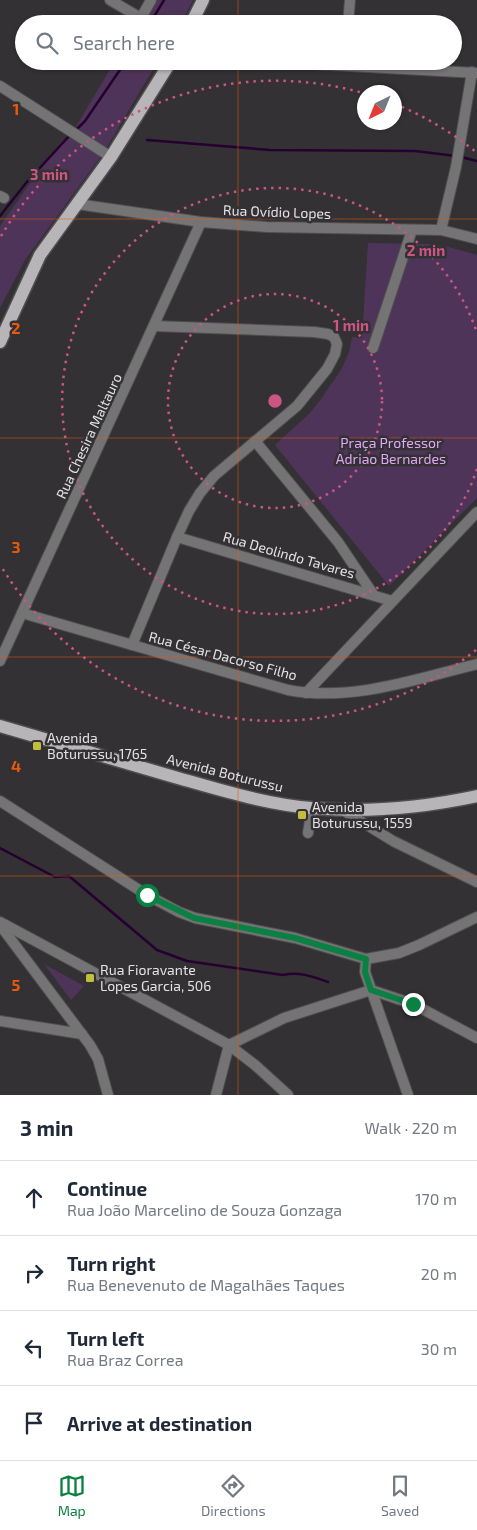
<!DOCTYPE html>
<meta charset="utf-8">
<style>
body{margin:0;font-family:"Exo 2",sans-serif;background:#f2f2f3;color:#1f2937}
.compass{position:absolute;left:357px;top:85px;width:45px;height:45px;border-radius:50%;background:#fff;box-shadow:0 1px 4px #0004;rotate:223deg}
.stop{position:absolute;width:15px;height:15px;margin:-11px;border:4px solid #0b8043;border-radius:50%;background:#fff}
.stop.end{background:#0b8043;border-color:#fff;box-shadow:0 1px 5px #0008}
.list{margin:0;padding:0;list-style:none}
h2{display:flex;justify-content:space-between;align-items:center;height:65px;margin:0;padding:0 20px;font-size:21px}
h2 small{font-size:16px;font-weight:400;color:#747a83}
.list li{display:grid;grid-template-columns:32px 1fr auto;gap:15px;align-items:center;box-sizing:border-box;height:75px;padding:0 20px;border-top:1px solid #e0e1e3}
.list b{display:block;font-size:19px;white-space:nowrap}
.list p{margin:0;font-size:16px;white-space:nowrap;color:#747a83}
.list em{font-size:16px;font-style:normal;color:#747a83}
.icon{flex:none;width:28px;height:28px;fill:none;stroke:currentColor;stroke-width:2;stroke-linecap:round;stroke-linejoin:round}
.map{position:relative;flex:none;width:477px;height:1095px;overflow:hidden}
.search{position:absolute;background:#fff;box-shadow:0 1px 4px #0004;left:15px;right:15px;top:15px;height:55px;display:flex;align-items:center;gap:12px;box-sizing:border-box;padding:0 18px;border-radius:28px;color:#747a83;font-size:19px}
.sheet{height:365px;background:#fff}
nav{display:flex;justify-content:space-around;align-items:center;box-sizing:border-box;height:70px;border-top:1px solid #e0e1e3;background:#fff;font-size:14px;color:#747a83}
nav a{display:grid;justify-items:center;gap:2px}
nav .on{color:#0b8043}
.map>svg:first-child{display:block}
.green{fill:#4f3459}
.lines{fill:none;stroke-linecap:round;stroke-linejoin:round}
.stream{stroke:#250131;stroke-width:2.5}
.minor-casing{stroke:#4f4d50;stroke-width:12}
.major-casing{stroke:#4f4d50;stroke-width:15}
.minor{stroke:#757475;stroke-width:10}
.major{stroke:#b7b5b7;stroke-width:12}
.route{stroke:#0b8043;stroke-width:6}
.grid{fill:none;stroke:#e8590c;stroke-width:1;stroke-opacity:0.55}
.ring{fill:none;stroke:#cc5584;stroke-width:2.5;stroke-dasharray:2.5 5}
.poi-dot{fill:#c3bd3e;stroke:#333134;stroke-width:2}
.labels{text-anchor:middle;stroke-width:5;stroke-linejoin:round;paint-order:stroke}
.street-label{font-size:14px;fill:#e3e2e4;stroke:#333134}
.park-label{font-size:14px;fill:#e0a7f6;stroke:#333134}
.poi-label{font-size:14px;fill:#e3e2e4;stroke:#333134;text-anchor:start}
.grid-label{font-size:16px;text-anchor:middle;font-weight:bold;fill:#e8590c;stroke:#333134;stroke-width:5;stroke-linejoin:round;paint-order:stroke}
.centre{fill:#cc5584;stroke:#333134;stroke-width:2.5}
.ring-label{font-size:15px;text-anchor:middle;font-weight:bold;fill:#cc5584;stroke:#333134;stroke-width:5;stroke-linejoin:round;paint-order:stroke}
</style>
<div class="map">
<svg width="477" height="1095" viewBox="0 0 477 1095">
<rect width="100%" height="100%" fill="#333134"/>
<!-- green -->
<g class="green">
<path d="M153 0H193L181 24H140Z"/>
<path d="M115 61H158L104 152 25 260 0 308V226L38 172 74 130Z"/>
<path d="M368 243 429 244 445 246 477 255V498L389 586 275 445 310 413 321 399 341 370 349 352 352 337 362 338Z"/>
<path d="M44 964 84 986 71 1000Z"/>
</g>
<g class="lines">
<!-- stream -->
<g class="stream">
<path d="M152 20 164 0"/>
<path d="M75 131 85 121 126 61"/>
<path d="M147 140 270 150 415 151 456 156"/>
<path d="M461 157 477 161"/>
<path d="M0 216 26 183 71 134"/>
<path d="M0 848 55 877 69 876 157 950 187 961 283 975C299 971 314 977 328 982"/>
</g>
<defs>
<g id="minor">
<path d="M110 0 151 24"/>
<path d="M141 18 151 0"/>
<path d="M348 24 350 0"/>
<path d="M258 61 477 73"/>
<path d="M0 86 111 157"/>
<path d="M0 196 4 198"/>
<path d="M77 204 201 222 267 227 441 230 477 239"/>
<path d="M441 230 456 167 472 72"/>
<path d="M373 348 412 230"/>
<path d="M255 441 338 542 373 594"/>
<path d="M177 537 392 601"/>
<path d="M22 613 288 690C352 702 416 679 477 664"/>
<path d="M132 645 177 537 189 511 200 493 214 476 297 406 327 369 335 354 337 344 334 337 328 334 314 332 154 326"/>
<path d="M0 661 201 222"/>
<path d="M306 693 477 512"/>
<path d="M0 801 147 895 179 912 195 918 295 938 366 959"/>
<path d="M341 809 393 841 477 882"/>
<path d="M308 833 312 808"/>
<path d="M0 922 229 1045 255 1065 288 1095"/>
<path d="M0 925 90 1045 98 1059 108 1095"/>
<path d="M366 959 365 972 408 1095"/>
<path d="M366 959 399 953 419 945 477 917"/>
<path d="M0 1021 82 1034"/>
<path d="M229 1045 284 1018 371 990 413 1004 477 1038"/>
<path d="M216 1095 229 1045"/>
</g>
<g id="major">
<path d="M191 24 203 0"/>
<path d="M0 342 40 255 111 157 171 61"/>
<path d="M0 726C57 743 114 759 171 776 217 789 264 804 311 808 369 813 421 808 477 796"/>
</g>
</defs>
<!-- minor casing -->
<use href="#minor" class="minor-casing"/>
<!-- major casing -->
<use href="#major" class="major-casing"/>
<!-- minor -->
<use href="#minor" class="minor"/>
<!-- major -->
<use href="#major" class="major"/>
</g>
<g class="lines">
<!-- route -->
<path class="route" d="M147 895 194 918 295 938 366 959 365 972 371 990 413 1004"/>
</g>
<!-- grid -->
<path class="grid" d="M238 0V24M238 61V1095M0 219H477M0 438H477M0 657H477M0 876H477"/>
<!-- distance rings -->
<g class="ring">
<circle cx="275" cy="401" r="107"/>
<path d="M477 469A213 213 0 1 1 477 333"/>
<path d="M476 650A320 320 0 0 1 1 566M1 236A320 320 0 0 1 363 93M395 104A320 320 0 0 1 476 152"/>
</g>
<!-- markers -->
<g class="poi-dot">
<rect x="32" y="741" width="10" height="10" rx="2.5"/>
<rect x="297" y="810" width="10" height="10" rx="2.5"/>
<rect x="85" y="973" width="10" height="10" rx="2.5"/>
</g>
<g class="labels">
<!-- street labels -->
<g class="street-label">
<text transform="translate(277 212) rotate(2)" y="5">Rua Ovídio Lopes</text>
<text transform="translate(89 436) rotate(-65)" y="5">Rua Chesira Maltauro</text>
<text transform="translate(289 555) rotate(16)" y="5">Rua Deolindo Tavares</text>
<text transform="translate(223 656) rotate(15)" y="5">Rua César Dacorso Filho</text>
<text transform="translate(225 773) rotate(14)" y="5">Avenida Boturussu</text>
</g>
<!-- park labels -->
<g class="park-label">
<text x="391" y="448">Praça Professor<tspan x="391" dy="16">Adriao Bernardes</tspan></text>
</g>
<!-- poi labels -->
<g class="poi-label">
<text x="47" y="743">Avenida<tspan x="47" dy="16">Boturussu, 1765</tspan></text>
<text x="312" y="812">Avenida<tspan x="312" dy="16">Boturussu, 1559</tspan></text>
<text x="100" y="975">Rua Fioravante<tspan x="100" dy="16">Lopes Garcia, 506</tspan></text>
</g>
</g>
<g class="grid-label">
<text x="16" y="115">1</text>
<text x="16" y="334">2</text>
<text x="16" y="553">3</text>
<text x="16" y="772">4</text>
<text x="16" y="991">5</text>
</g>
<circle cx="275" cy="401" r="8" class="centre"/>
<g class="ring-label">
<text x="49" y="180">3 min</text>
<text x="426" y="256">2 min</text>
<text x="351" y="331">1 min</text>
</g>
</svg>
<svg class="compass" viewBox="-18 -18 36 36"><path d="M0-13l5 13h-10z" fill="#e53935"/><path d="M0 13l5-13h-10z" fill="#747a83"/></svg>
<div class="stop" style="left:147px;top:895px"></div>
<div class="stop end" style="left:413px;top:1004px"></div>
<div class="search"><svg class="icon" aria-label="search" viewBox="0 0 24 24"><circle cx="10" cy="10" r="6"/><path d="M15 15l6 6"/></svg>Search here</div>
</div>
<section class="sheet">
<h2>3 min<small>Walk · 220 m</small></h2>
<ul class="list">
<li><svg class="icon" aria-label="ahead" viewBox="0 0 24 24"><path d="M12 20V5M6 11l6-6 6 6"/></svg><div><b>Continue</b><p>Rua João Marcelino de Souza Gonzaga</p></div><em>170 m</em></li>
<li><svg class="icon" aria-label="right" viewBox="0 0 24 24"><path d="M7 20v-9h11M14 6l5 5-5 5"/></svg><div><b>Turn right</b><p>Rua Benevenuto de Magalhães Taques</p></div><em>20 m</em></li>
<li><svg class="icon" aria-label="left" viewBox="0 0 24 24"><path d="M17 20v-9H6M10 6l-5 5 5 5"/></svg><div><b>Turn left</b><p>Rua Braz Correa</p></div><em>30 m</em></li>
<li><svg class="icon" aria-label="arrive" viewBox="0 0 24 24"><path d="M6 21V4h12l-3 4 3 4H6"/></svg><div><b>Arrive at destination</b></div></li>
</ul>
</section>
<nav>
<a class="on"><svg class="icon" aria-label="map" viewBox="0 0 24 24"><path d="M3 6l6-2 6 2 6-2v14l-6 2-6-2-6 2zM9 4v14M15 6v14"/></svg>Map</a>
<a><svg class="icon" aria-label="directions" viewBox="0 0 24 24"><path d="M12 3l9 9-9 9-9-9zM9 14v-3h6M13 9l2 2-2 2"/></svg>Directions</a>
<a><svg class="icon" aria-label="saved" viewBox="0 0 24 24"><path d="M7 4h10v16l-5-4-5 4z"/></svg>Saved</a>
</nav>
